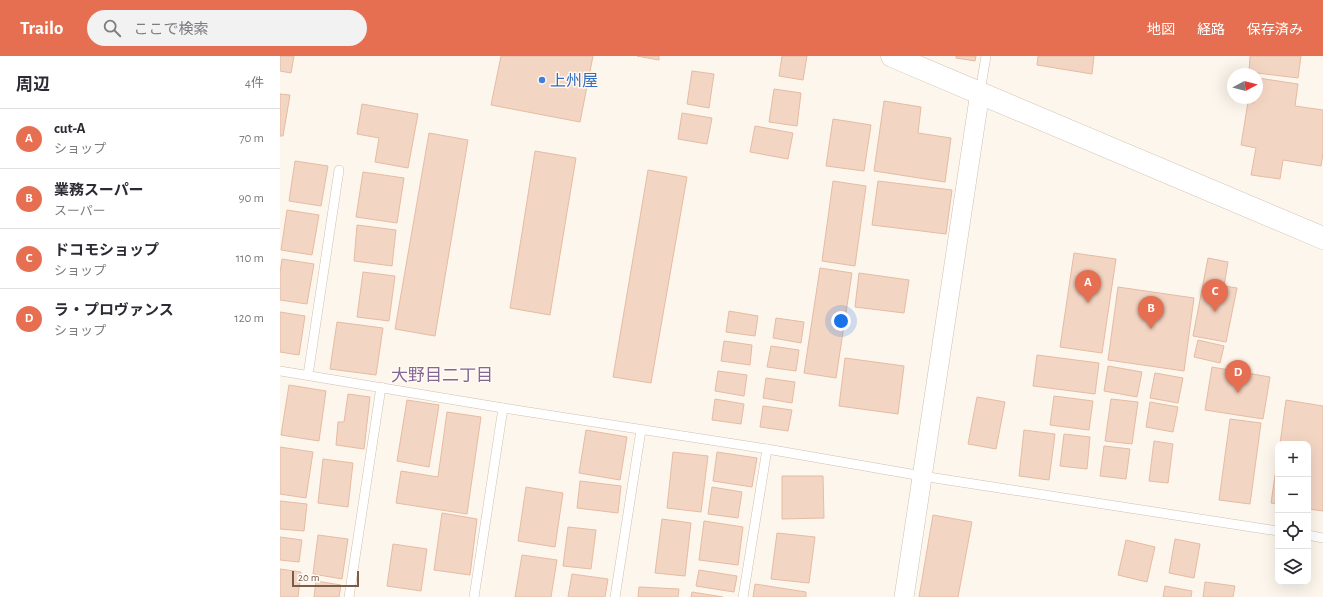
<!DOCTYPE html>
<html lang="ja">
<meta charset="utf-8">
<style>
body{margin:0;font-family:"Alegreya Sans","Noto Sans JP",sans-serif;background:#f2f2f3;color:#2b2b33}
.controls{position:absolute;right:12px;bottom:12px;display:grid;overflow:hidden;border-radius:8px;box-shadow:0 4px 16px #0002}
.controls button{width:36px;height:36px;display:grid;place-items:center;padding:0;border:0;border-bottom:1px solid #e1e1e2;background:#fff;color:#2b2b33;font:20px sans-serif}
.compass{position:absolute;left:947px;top:12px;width:36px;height:36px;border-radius:50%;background:#fff;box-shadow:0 4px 16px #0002;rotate:83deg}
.scale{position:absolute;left:12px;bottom:10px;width:67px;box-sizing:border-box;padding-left:4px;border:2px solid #7a5c4d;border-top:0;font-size:11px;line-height:14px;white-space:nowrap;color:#7a5c4d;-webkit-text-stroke:3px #fffaf3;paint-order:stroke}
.you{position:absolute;left:561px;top:265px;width:14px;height:14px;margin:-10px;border:3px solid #fff;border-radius:50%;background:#1a73e8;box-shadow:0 0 0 6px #1a73e833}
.badge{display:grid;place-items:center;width:26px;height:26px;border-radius:50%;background:#e76f51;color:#fff;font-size:13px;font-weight:700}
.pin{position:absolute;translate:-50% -33px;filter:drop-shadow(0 1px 2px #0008)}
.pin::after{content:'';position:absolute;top:21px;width:14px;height:12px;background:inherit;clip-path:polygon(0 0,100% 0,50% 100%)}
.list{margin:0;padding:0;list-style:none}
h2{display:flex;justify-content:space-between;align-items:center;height:52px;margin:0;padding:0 16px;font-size:17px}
h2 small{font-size:13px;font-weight:400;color:#7c7c81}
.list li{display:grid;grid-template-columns:26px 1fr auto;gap:12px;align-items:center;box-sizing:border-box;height:60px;padding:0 16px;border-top:1px solid #e1e1e2}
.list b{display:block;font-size:15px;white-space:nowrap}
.list p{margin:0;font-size:13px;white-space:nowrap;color:#7c7c81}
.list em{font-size:13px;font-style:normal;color:#7c7c81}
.icon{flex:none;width:22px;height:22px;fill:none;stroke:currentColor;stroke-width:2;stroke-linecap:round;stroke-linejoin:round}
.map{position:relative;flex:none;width:1043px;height:541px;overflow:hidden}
header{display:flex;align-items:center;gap:24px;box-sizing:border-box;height:56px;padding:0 20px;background:#e76f51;color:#fff}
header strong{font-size:19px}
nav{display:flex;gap:22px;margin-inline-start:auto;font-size:14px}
.search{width:280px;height:36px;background:#f2f2f3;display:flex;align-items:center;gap:10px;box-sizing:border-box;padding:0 14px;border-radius:22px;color:#7c7c81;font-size:15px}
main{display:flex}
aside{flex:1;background:#fff}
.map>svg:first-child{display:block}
.building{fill:#f3d5c3;stroke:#e6bba3}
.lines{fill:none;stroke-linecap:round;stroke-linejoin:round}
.service-casing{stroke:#d1beb0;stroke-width:10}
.minor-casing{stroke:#d1beb0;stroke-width:20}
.tertiary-casing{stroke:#d1beb0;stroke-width:23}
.service{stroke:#fff;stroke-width:9}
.minor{stroke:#fff;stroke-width:19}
.tertiary{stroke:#fff;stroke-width:22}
.shop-dot{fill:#3f7fe0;stroke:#fffaf3;stroke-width:1.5}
.labels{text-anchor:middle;stroke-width:3;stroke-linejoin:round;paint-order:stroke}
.shop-label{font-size:16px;fill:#366cbe;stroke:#fffaf3;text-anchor:start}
.neighbourhood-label{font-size:17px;fill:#846695;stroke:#fffaf3}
</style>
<header>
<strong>Trailo</strong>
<div class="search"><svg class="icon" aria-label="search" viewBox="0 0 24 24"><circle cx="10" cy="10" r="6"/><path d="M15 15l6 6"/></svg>ここで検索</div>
<nav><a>地図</a><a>経路</a><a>保存済み</a></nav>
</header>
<main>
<aside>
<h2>周辺<small>4件</small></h2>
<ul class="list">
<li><span class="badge">A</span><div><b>cut-A</b><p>ショップ</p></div><em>70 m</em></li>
<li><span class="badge">B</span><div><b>業務スーパー</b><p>スーパー</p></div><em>90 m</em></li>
<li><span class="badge">C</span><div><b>ドコモショップ</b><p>ショップ</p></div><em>110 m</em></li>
<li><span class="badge">D</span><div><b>ラ・プロヴァンス</b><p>ショップ</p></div><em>120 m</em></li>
</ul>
</aside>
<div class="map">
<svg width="1043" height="541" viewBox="0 0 1043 541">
<rect width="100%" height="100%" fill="#fdf6ec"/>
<!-- building -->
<g class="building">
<path d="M0 0H14L11 17 0 15Z"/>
<path d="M221 0H313L300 66 211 49Z"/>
<path d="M357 0H379V4Z"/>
<path d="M502 0H527L523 24 499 20Z"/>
<path d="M676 0H696L695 5 676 2Z"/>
<path d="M758 0H814L812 18 757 9Z"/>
<path d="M970 0H1021L1018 22 969 16Z"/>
<path d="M412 15 434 18 429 52 407 48Z"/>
<path d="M978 22 1018 28 1015 50 1043 54V97L1041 110 1003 104 1000 123 971 119 976 92 961 89 968 46 974 47 975 42H977Z"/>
<path d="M494 33 521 37 517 70 489 66Z"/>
<path d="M0 38 10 39 3 80H0Z"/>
<path d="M604 45 641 51 638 77 671 82 665 126 594 115Z"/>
<path d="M82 48 138 58 128 112 95 106 99 82 77 78Z"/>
<path d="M402 57 432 62 427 88 398 83Z"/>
<path d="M553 63 591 69 584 115 546 110Z"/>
<path d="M475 70 513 77 508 103 470 96Z"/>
<path d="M149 77 188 84 155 280 115 273Z"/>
<path d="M255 95 296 102 270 259 230 252Z"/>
<path d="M15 105 48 110 41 150 9 145Z"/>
<path d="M368 114 407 121 371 327 333 321Z"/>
<path d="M83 116 124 122 117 167 76 161Z"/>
<path d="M553 125 586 130 575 210 542 205Z"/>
<path d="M598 125 672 134 666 178 592 169Z"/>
<path d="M7 154 39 159 32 199 1 194Z"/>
<path d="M77 169 116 174 112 210 74 205Z"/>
<path d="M794 197 836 203 822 297 780 291Z"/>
<path d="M928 202 948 206 944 230 957 232 946 286 913 280Z"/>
<path d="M2 203 34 208 27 248 0 244V217Z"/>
<path d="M540 212 572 217 556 322 524 317Z"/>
<path d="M83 216 115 220 109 265 77 261Z"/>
<path d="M579 217 629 224 624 257 575 251Z"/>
<path d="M838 231 914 242 904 315 828 304Z"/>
<path d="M449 255 478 260 475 280 446 276Z"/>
<path d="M0 256 25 260 19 299 0 296Z"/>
<path d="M496 262 524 266 521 287 493 282Z"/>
<path d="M57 266 103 272 96 319 50 313Z"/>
<path d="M918 284 944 290 940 307 914 301Z"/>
<path d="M444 285 472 289 470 309 441 305Z"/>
<path d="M491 290 519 294 516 315 487 311Z"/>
<path d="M757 299 819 307 815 338 753 330Z"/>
<path d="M565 302 624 310 618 358 559 350Z"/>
<path d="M828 310 862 316 857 341 824 335Z"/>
<path d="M932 311 990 321 983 363 925 354Z"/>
<path d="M438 315 467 319 464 340 435 335Z"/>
<path d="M875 317 903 322 898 347 870 342Z"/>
<path d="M486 322 515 326 512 347 483 342Z"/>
<path d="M9 329 46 335 39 385 1 379Z"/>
<path d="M68 338 90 341 84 393 56 389 58 366H64Z"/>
<path d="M774 340 813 345 809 374 770 369Z"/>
<path d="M697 341 725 346 716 393 688 388Z"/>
<path d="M435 343 464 348 461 368 432 364Z"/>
<path d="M831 343 858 346 852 388 825 385Z"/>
<path d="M127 344 159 349 149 411 117 405Z"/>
<path d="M1006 344 1043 350V455L1028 453V388H1000Z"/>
<path d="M870 346 898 351 893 376 866 371Z"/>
<path d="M483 350 512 354 508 375 480 371Z"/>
<path d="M167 356 201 361 187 458 116 447 121 415 158 421Z"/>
<path d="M950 363 981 367 970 448 939 444Z"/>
<path d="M306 374 347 381 340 424 299 417Z"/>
<path d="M744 374 775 378 769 424 739 420Z"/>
<path d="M784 378 810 381 807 413 780 410Z"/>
<path d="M874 385 893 388 888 427 869 425Z"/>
<path d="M824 390 850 393 846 423 820 420Z"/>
<path d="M0 391 33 396 26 442 0 438Z"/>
<path d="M393 396 428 400 421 456 387 452Z"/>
<path d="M437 396 477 402 472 431 433 425Z"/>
<path d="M998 399V448L991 447Z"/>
<path d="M43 403 73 407 68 451 38 447Z"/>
<path d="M502 420H543L544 462 502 463Z"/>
<path d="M300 425 341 430 338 457 297 452Z"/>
<path d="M246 431 283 437 275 491 238 485Z"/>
<path d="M432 431 462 436 458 462 428 458Z"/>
<path d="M0 445 27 448 24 475 0 473Z"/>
<path d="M162 457 197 463 190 519 154 514Z"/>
<path d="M653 459 692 466 678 541H639Z"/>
<path d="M382 463 411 467 405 520 375 517Z"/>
<path d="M424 465 463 471 458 509 419 504Z"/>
<path d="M288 471 316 474 311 513 283 510Z"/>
<path d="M497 477 535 481 529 527 491 523Z"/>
<path d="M38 479 68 483 62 523 33 518Z"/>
<path d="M0 481 22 484 19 506 0 504Z"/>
<path d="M895 483 920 488 914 522 889 517Z"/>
<path d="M846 484 875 491 867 526 838 519Z"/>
<path d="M113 488 147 493 141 535 107 530Z"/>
<path d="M242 499 277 504 271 541H235Z"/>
<path d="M0 513 21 516 18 541H0Z"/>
<path d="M419 514 457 520 454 536 416 530Z"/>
<path d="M292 518 328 523 325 541H288Z"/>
<path d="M36 525 61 529 59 541H34Z"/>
<path d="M925 526 955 530 953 541H923Z"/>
<path d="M475 528 526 536V541H473Z"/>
<path d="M885 530 912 535 911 541H883Z"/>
<path d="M359 531 399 533 398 541H358Z"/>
<path d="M412 536 443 541H411Z"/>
</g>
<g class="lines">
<defs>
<g id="service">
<path d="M700 36 706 0"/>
<path d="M0 315 223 352 487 393 642 420 998 475"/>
<path d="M28 319 59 114"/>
<path d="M1028 479 1043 482"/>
<path d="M69 541 101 331"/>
<path d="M194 541 223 352"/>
<path d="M335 541 361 374"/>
<path d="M463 541 487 393"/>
</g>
<path id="minor" d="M624 541 700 36"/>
<path id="tertiary" d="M612 0 1043 182"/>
</defs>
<!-- service casing -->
<use href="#service" class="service-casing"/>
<!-- minor casing -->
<use href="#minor" class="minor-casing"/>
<!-- tertiary casing -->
<use href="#tertiary" class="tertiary-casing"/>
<!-- service -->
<use href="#service" class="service"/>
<!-- minor -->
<use href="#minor" class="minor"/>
<!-- tertiary -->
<use href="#tertiary" class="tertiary"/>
</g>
<!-- markers -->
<circle class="shop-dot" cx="262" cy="24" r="4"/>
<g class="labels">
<!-- shop labels -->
<g class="shop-label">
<text x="270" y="30">上州屋</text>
</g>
<!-- neighbourhood labels -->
<g class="neighbourhood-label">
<text x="162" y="325">大野目二丁目</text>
</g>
</g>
</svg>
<div class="controls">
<button>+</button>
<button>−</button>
<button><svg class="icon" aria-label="locate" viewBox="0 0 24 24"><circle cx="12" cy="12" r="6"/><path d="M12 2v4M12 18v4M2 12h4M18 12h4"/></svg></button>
<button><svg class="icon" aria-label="layers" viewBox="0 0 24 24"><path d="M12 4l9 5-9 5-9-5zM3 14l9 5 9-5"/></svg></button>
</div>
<svg class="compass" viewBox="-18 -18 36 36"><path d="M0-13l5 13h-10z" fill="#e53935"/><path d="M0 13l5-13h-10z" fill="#7c7c81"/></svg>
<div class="scale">20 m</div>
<div class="you"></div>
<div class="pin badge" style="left:808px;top:247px">A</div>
<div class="pin badge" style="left:871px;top:273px">B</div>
<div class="pin badge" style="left:935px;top:256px">C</div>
<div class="pin badge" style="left:958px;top:337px">D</div>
</div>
</main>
